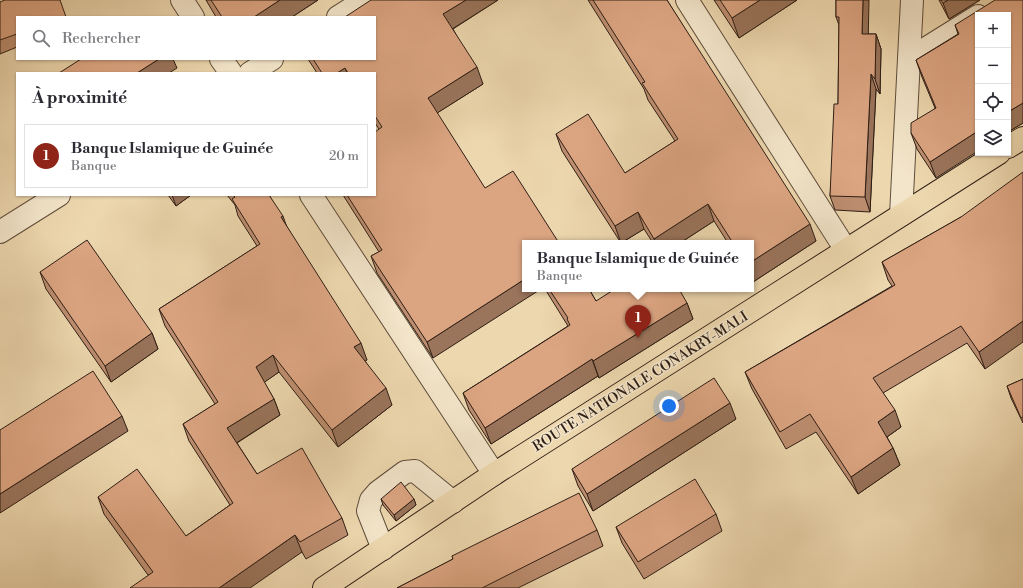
<!DOCTYPE html>
<html lang="fr">
<meta charset="utf-8">
<style>
body{margin:0;font-family:"Libre Bodoni",serif;background:#f2f2f3;color:#2b2b33}
.controls{position:absolute;right:12px;top:12px;display:grid;overflow:hidden;border-radius:0px;box-shadow:0 1px 3px #0004}
.controls button{width:36px;height:36px;display:grid;place-items:center;padding:0;border:0;border-bottom:1px solid #e1e1e2;background:#fff;color:#2b2b33;font:20px sans-serif}
.you{position:absolute;left:669px;top:406px;width:14px;height:14px;margin:-10px;border:3px solid #fff;border-radius:50%;background:#1a73e8;box-shadow:0 0 0 6px #1a73e833}
.badge{display:grid;place-items:center;width:26px;height:26px;border-radius:50%;background:#8f2418;color:#fff;font-size:13px;font-weight:700}
.pin{position:absolute;translate:-50% -33px;filter:drop-shadow(0 1px 2px #0008)}
.pin::after{content:'';position:absolute;top:21px;width:14px;height:12px;background:inherit;clip-path:polygon(0 0,100% 0,50% 100%)}
.popup{position:absolute;left:522px;top:240px;width:232px;height:52px;box-sizing:border-box;display:grid;place-content:center;border-radius:0px;background:#fff;filter:drop-shadow(0 1px 3px #0005);font-size:13px;white-space:nowrap;color:#7c7c81}
.popup b{font-size:15px;color:#2b2b33}
.popup::after{content:'';position:absolute;left:50%;top:100%;margin-left:-8px;border:8px solid transparent;border-top-color:#fff}
.list{margin:0;padding:0;list-style:none}
h2{display:flex;justify-content:space-between;align-items:center;height:52px;margin:0;padding:0 16px;font-size:17px}
h2 small{font-size:13px;font-weight:400;color:#7c7c81}
.list li{display:grid;grid-template-columns:26px 1fr auto;gap:12px;align-items:center;box-sizing:border-box;height:64px;margin:0 8px 8px;padding:0 8px;border:1px solid #e1e1e2;border-radius:0px}
.list b{display:block;font-size:15px;white-space:nowrap}
.list p{margin:0;font-size:13px;white-space:nowrap;color:#7c7c81}
.list em{font-size:13px;font-style:normal;color:#7c7c81}
.icon{flex:none;width:22px;height:22px;fill:none;stroke:currentColor;stroke-width:2;stroke-linecap:round;stroke-linejoin:round}
.map{position:relative;flex:none;width:1023px;height:588px;overflow:hidden}
.search{position:absolute;background:#fff;box-shadow:0 1px 3px #0004;left:16px;top:16px;width:360px;height:44px;display:flex;align-items:center;gap:10px;box-sizing:border-box;padding:0 14px;border-radius:0px;color:#7c7c81;font-size:15px}
.panel{position:absolute;background:#fff;box-shadow:0 1px 3px #0004;left:16px;top:72px;width:360px;height:124px;border-radius:0px}
.map>svg:first-child{display:block}
.lines{fill:none;stroke-linecap:round;stroke-linejoin:round}
.minor-casing{stroke:#5e4c3b;stroke-width:24}
.highway-casing{stroke:#2e1e15;stroke-width:24}
.minor{stroke:#f3e5ca;stroke-width:22}
.highway{stroke:#edd7ae;stroke-width:22}
.wall{fill:#bd8e70;stroke:#2e1e15}
.shaded-wall{fill:#9a745b;stroke:#2e1e15}
.building{fill:#dca582;stroke:#2e1e15}
.labels{text-anchor:middle;stroke-width:3;stroke-linejoin:round;paint-order:stroke}
.street-label{font-size:14px;fill:#2e1e15;stroke:#f3e5ca}
</style>
<div class="map">
<svg width="1023" height="588" viewBox="0 0 1023 588">
<rect width="100%" height="100%" fill="#edd7ae"/>
<filter id="stains"><feTurbulence type="fractalNoise" baseFrequency=".005" numOctaves="4"/><feColorMatrix values="0 0 0 0 .2 0 0 0 0 .09 0 0 0 0 .02 0 0 0 .5 -.17"/></filter>
<radialGradient id="worn" r=".72"><stop offset=".6" stop-color="#630" stop-opacity="0"/><stop offset="1" stop-color="#630" stop-opacity=".3"/></radialGradient>
<g class="lines">
<defs>
<g id="minor">
<path d="M182 0 193 17"/>
<path d="M687 0 846 250"/>
<path d="M338 17 365 0"/>
<path d="M221 59 231 73"/>
<path d="M909 59 978 16"/>
<path d="M250 73 272 59"/>
<path d="M311 195 494 474"/>
<path d="M901 215 912 0"/>
<path d="M0 232 59 195"/>
<path d="M383 549 368 511 371 500 378 492 405 472 415 471 453 502"/>
</g>
<g id="highway">
<path d="M1008 147 1023 138"/>
<path d="M324 588 494 474 999 153"/>
</g>
</defs>
<!-- minor casing -->
<use href="#minor" class="minor-casing"/>
<!-- highway casing -->
<use href="#highway" class="highway-casing"/>
<!-- minor -->
<use href="#minor" class="minor"/>
<!-- highway -->
<use href="#highway" class="highway"/>
</g>
<!-- wall -->
<g class="wall">
<path d="M206 0H318L292 17H216Z"/>
<path d="M371 0H498L453 29 483 84 437 113 433 358 377 273 371 256 379 252 343 195H375L379 129 375 123V73H317L308 59H375Z"/>
<path d="M588 0H667L816 241 753 282 751 278V243H728L714 221 680 243H653L644 229 621 243 562 151 556 134 625 173 675 141 648 100 644 89Z"/>
<path d="M714 0H797L739 38Z"/>
<path d="M836 0 868 34H876L881 49 880 94 876 89 870 212 835 210 830 196 838 104 839 25 836 17Z"/>
<path d="M939 0H980L949 19Z"/>
<path d="M1023 0V123L1008 132V15L936 178 917 149 911 133 935 108 922 77 916 60 958 34 955 25Z"/>
<path d="M0 2 17 17V47L0 54Z"/>
<path d="M168 195H191L176 206Z"/>
<path d="M227 195H269L286 225 367 360 365 361 392 405 338 447 279 372 264 382 274 399 280 415 237 443 257 474 342 518 348 535 306 559 302 552 148 575 104 514 98 497 186 536 230 505 189 441 183 424 215 404 165 326 159 309 257 246 238 216 235 205Z"/>
<path d="M961 217 985 369 967 343 883 393 901 427 887 437 893 448 900 465 858 494 816 432 786 449 752 389 745 372 892 286 888 280 882 262Z"/>
<path d="M40 272 152 333 158 349 111 382 46 289Z"/>
<path d="M545 289H589L596 301 687 303 693 319 599 378 598 376 491 444 469 410 463 393 568 326Z"/>
<path d="M1023 379V423L1011 398 1007 386Z"/>
<path d="M736 419 593 511 578 486 572 469Z"/>
<path d="M381 499H414L416 505 396 521 383 505Z"/>
<path d="M716 514 722 531 644 579 622 543 616 527Z"/>
<path d="M597 530 603 546 518 588H397L453 559 452 556Z"/>
</g>
<!-- shaded-wall -->
<g class="shaded-wall">
<path d="M280 0H318L292 17H254Z"/>
<path d="M466 0H498L449 31 443 14Z"/>
<path d="M760 0H797L739 38 732 18Z"/>
<path d="M863 0H869L868 48 862 34Z"/>
<path d="M948 0H980L949 19 943 3Z"/>
<path d="M876 34 881 49 880 94 875 79Z"/>
<path d="M159 59H173L177 68 169 73H137Z"/>
<path d="M477 67 483 84 434 115 428 98Z"/>
<path d="M345 68 347 73H337Z"/>
<path d="M871 74 876 89 870 212 865 197Z"/>
<path d="M1023 103V123L1008 132V112Z"/>
<path d="M978 131V151L936 178 930 162Z"/>
<path d="M172 195H191L176 206Z"/>
<path d="M708 204 714 221 680 243H656L654 239Z"/>
<path d="M638 212 644 229 621 243 615 226Z"/>
<path d="M283 216 289 233 281 217Z"/>
<path d="M810 224 816 241 753 282 751 276V262Z"/>
<path d="M525 279V289H541L433 358 427 342Z"/>
<path d="M687 303 693 319 599 378 593 361Z"/>
<path d="M1023 321V342L985 369 979 352Z"/>
<path d="M152 333 158 349 111 382 105 366Z"/>
<path d="M361 343 367 360 361 364 354 347Z"/>
<path d="M273 355 279 372 262 384 256 367Z"/>
<path d="M592 359 598 376 491 444 485 428Z"/>
<path d="M386 388 392 405 338 447 332 430Z"/>
<path d="M274 399 280 415 233 445 227 428Z"/>
<path d="M730 403 736 419 593 511 587 494Z"/>
<path d="M895 410 901 427 884 439 878 422Z"/>
<path d="M122 416 128 431 0 513V494Z"/>
<path d="M893 448 900 465 858 494 851 477Z"/>
<path d="M414 499 416 505 396 521 394 515Z"/>
<path d="M295 535 302 552 250 588H219Z"/>
</g>
<!-- building -->
<g class="building">
<path d="M5 0H60L66 17H17V34L0 40V2Z"/>
<path d="M211 0H280L254 17H222Z"/>
<path d="M371 0H466L443 14 477 67 428 98 485 188 513 171 559 243H525V279L427 342 371 256 382 250 347 195H375V132L382 127 375 116V73H348L345 68 337 73H322L313 59H375V17H345Z"/>
<path d="M593 0H667L810 224 751 262V243H733L708 204 654 239 638 212 615 226 556 134 588 114 625 173 678 139 642 83 645 82Z"/>
<path d="M720 0H760L732 18Z"/>
<path d="M836 0H863L862 34H876L875 79 871 74 865 197 830 196 834 104H838L839 17H836Z"/>
<path d="M941 0H948L943 3Z"/>
<path d="M995 0H1023V103L1008 112V15H978V131L930 162 911 133V123L936 108 916 60 959 34 955 25Z"/>
<path d="M81 59H159L137 73H59Z"/>
<path d="M1023 172V321L979 352 961 326 873 378 895 410 878 422 893 448 851 477 810 414 780 432 745 372 895 285 882 262 961 217Z"/>
<path d="M233 195H269L283 216 281 217 361 343 354 347 386 388 332 430 273 355 256 367 274 399 227 428 257 474 302 448 342 518 300 542 295 535 219 588H130L153 572 98 497 137 469 186 536 233 503 183 424 218 402 159 309 260 244 232 199 235 197Z"/>
<path d="M87 240 152 333 105 366 40 272Z"/>
<path d="M549 289H589L596 301 615 289H679L687 303 593 361 592 359 485 428 463 393 570 325 567 319 568 318Z"/>
<path d="M93 371 122 416 0 494V430Z"/>
<path d="M714 378 730 403 587 494 572 469Z"/>
<path d="M1023 379V417L1021 418 1007 386Z"/>
<path d="M695 479 716 514 638 562 616 527Z"/>
<path d="M401 482 414 499 394 515 381 499Z"/>
<path d="M579 493 597 530 482 588H397L453 559 452 556Z"/>
</g>
<g class="labels">
<!-- street labels -->
<g class="street-label">
<text transform="translate(640 381) rotate(-32)" y="5">ROUTE NATIONALE CONAKRY-MALI</text>
</g>
</g>
<rect width="100%" height="100%" filter="url(#stains)"/>
<rect width="100%" height="100%" fill="url(#worn)"/>
</svg>
<div class="controls">
<button>+</button>
<button>−</button>
<button><svg class="icon" aria-label="locate" viewBox="0 0 24 24"><circle cx="12" cy="12" r="6"/><path d="M12 2v4M12 18v4M2 12h4M18 12h4"/></svg></button>
<button><svg class="icon" aria-label="layers" viewBox="0 0 24 24"><path d="M12 4l9 5-9 5-9-5zM3 14l9 5 9-5"/></svg></button>
</div>
<div class="you"></div>
<div class="pin badge" style="left:638px;top:338px">1</div>
<div class="popup"><b>Banque Islamique de Guinée</b>Banque</div>
<div class="search"><svg class="icon" aria-label="search" viewBox="0 0 24 24"><circle cx="10" cy="10" r="6"/><path d="M15 15l6 6"/></svg>Rechercher</div>
<section class="panel">
<h2>À proximité<small></small></h2>
<ul class="list">
<li><span class="badge">1</span><div><b>Banque Islamique de Guinée</b><p>Banque</p></div><em>20 m</em></li>
</ul>
</section>
</div>
